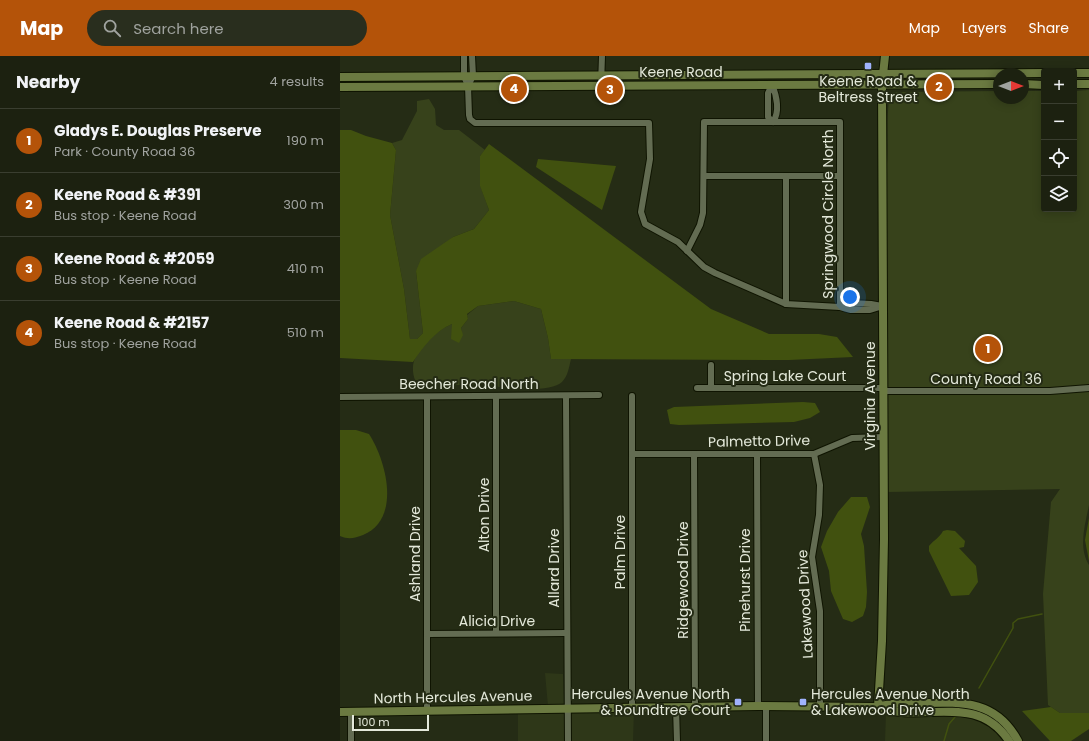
<!DOCTYPE html>
<meta charset="utf-8">
<style>
body{margin:0;font-family:Poppins,sans-serif;background:#292e1e;color:#f1f3f6}
.controls{position:absolute;right:12px;top:12px;display:grid;overflow:hidden;border-radius:4px;box-shadow:0 2px 10px #0003}
.controls button{width:36px;height:36px;display:grid;place-items:center;padding:0;border:0;border-bottom:1px solid #3a3e30;background:#1c2110;color:#f1f3f6;font:20px sans-serif}
.compass{position:absolute;left:653px;top:12px;width:36px;height:36px;border-radius:50%;background:#1c2110;box-shadow:0 2px 10px #0003;rotate:90deg}
.scale{position:absolute;left:12px;bottom:10px;width:77px;box-sizing:border-box;padding-left:4px;border:2px solid #e4e9da;border-top:0;font-size:11px;line-height:14px;white-space:nowrap;color:#e4e9da;-webkit-text-stroke:3px #252c15;paint-order:stroke}
.you{position:absolute;left:510px;top:241px;width:14px;height:14px;margin:-10px;border:3px solid #fff;border-radius:50%;background:#1a73e8;box-shadow:0 0 0 6px #1a73e833}
.badge{display:grid;place-items:center;width:26px;height:26px;border-radius:50%;background:#b45309;color:#fff;font-size:13px;font-weight:700}
.pin{position:absolute;translate:-50% -50%;border:2px solid #fff;box-shadow:0 1px 4px #0006}
.list{margin:0;padding:0;list-style:none}
h2{display:flex;justify-content:space-between;align-items:center;height:52px;margin:0;padding:0 16px;font-size:17px}
h2 small{font-size:13px;font-weight:400;color:#a0a39f}
.list li{display:grid;grid-template-columns:26px 1fr auto;gap:12px;align-items:center;box-sizing:border-box;height:64px;padding:0 16px;border-top:1px solid #3a3e30}
.list b{display:block;font-size:15px;white-space:nowrap}
.list p{margin:0;font-size:13px;white-space:nowrap;color:#a0a39f}
.list em{font-size:13px;font-style:normal;color:#a0a39f}
.icon{flex:none;width:22px;height:22px;fill:none;stroke:currentColor;stroke-width:2;stroke-linecap:round;stroke-linejoin:round}
.map{position:relative;flex:none;width:749px;height:685px;overflow:hidden}
header{display:flex;align-items:center;gap:24px;box-sizing:border-box;height:56px;padding:0 20px;background:#b45309;color:#fff}
header strong{font-size:19px}
nav{display:flex;gap:22px;margin-inline-start:auto;font-size:14px}
.search{width:280px;height:36px;background:#292e1e;display:flex;align-items:center;gap:10px;box-sizing:border-box;padding:0 14px;border-radius:22px;color:#a0a39f;font-size:15px}
main{display:flex}
aside{flex:1;background:#1c2110}
.map>svg:first-child{display:block}
.built{fill:#2e3718}
.green{fill:#37421b}
.water{fill:#41510f}
.lines{fill:none;stroke-linecap:round;stroke-linejoin:round}
.stream{stroke:#41510f;stroke-width:1.5}
.street-casing{stroke:#0f1401;stroke-width:8}
.secondary-casing{stroke:#0f1401;stroke-width:10}
.street{stroke:#636c52;stroke-width:6}
.secondary{stroke:#6b7a41;stroke-width:8}
.poi-dot{fill:#a0b3fd;stroke:#252c15;stroke-width:1.5}
.labels{text-anchor:middle;stroke-width:4;stroke-linejoin:round;paint-order:stroke}
.street-label{font-size:14px;fill:#e4e9da;stroke:#252c15}
.poi-label{font-size:14px;fill:#e4e9da;stroke:#252c15}
</style>
<header>
<strong>Map</strong>
<div class="search"><svg class="icon" aria-label="search" viewBox="0 0 24 24"><circle cx="10" cy="10" r="6"/><path d="M15 15l6 6"/></svg>Search here</div>
<nav><a>Map</a><a>Layers</a><a>Share</a></nav>
</header>
<main>
<aside>
<h2>Nearby<small>4 results</small></h2>
<ul class="list">
<li><span class="badge">1</span><div><b>Gladys E. Douglas Preserve</b><p>Park · County Road 36</p></div><em>190 m</em></li>
<li><span class="badge">2</span><div><b>Keene Road &amp; #391</b><p>Bus stop · Keene Road</p></div><em>300 m</em></li>
<li><span class="badge">3</span><div><b>Keene Road &amp; #2059</b><p>Bus stop · Keene Road</p></div><em>410 m</em></li>
<li><span class="badge">4</span><div><b>Keene Road &amp; #2157</b><p>Bus stop · Keene Road</p></div><em>510 m</em></li>
</ul>
</aside>
<div class="map">
<svg width="749" height="685" viewBox="0 0 749 685">
<rect width="100%" height="100%" fill="#252c15"/>
<!-- built -->
<g class="built">
<path d="M205 617 223 618 224 650H208Z"/>
<path d="M294 654 293 685H231L230 655Z"/>
<path d="M224 655 225 685H178V656Z"/>
<path d="M546 657 615 658 646 666 666 685H545Z"/>
</g>
<!-- green -->
<g class="green">
<path d="M749 34V449C745 469 738 491 749 509V657H720L708 649 703 538 711 446 720 433 547 436V107C549 91 545 46 552 36L659 35V42H683V35H704V153H734V35Z"/>
<path d="M89 43 95 53 96 69 104 74H119L145 94 140 100V129L149 154 134 173 113 181 76 215 83 277 77 283H70L64 233 50 159 56 94 52 87 62 84 77 55V45Z"/>
<path d="M174 245 201 253 208 282 211 303H231C229 311 228 320 222 326 210 338 155 333 141 326L127 330 102 327H84L75 324C73 319 72 311 74 305 80 290 97 274 112 268L122 279 121 272 128 263 127 259 138 250Z"/>
</g>
<!-- water -->
<g class="water">
<path d="M0 74H11L26 80 52 87 56 94 50 159 64 233 70 283H77L83 277 76 215 81 203 113 181 134 173 149 154 140 130V100L149 88 371 253 429 278H479L497 281 513 301 449 304 211 303 208 282 201 253 174 245 138 250 127 258 128 263 121 272 123 279 119 287 111 283 112 268C95 275 83 291 73 306L0 302Z"/>
<path d="M198 103 276 110 262 154 196 111Z"/>
<path d="M463 346 475 347 480 356 470 362 454 366 339 369 330 368 327 354 334 351Z"/>
<path d="M0 374H16L29 378C46 404 62 463 23 479 15 482 9 484 0 480Z"/>
<path d="M511 441H527L530 451 521 478 524 490 527 536 526 551 523 560 512 566 503 563 491 535 489 515 481 491 487 475 498 456Z"/>
<path d="M749 462V505L745 484Z"/>
<path d="M607 474 615 475 625 485 624 491 619 492 636 510 638 526 629 539 611 540 589 495V490C594 484 599 482 603 475Z"/>
<path d="M711 651 720 657H749V673L731 685H710L682 655Z"/>
</g>
<g class="lines">
<!-- stream -->
<g class="stream">
<path d="M639 632 673 572V567L678 563 702 558"/>
<path d="M604 685 609 668 615 661"/>
</g>
<defs>
<g id="street">
<path d="M124 0V20L128 30 129 59 130 63 135 67H309L310 103 301 156 305 168 338 186 364 211 375 217 446 248 500 251 511 254H530L543 250"/>
<path d="M261 29 262 0"/>
<path d="M432 29C437 40 440 56 433 66L428 61V37Z"/>
<path d="M128 30 133 20 132 0"/>
<path d="M364 120H500"/>
<path d="M446 120V248"/>
<path d="M347 195 360 169 363 157 364 66H500V251"/>
<path d="M500 251C514 246 528 247 542 250"/>
<path d="M371 309V332"/>
<path d="M357 332H543"/>
<path d="M543 335H710L749 332"/>
<path d="M226 340 228 685"/>
<path d="M292 340V652"/>
<path d="M0 341 259 339"/>
<path d="M87 341V655"/>
<path d="M292 398H474L512 382 544 381"/>
<path d="M354 398 355 650"/>
<path d="M417 398 418 650"/>
<path d="M474 398 480 429 479 459 472 501 480 555V649"/>
<path d="M156 577V340"/>
<path d="M87 578 226 577"/>
<path d="M336 651 337 685"/>
<path d="M11 655V685"/>
<path d="M426 685V650"/>
</g>
<g id="secondary">
<path d="M734 17H749"/>
<path d="M0 21 704 17"/>
<path d="M683 28 704 29"/>
<path d="M734 28H749"/>
<path d="M0 31 659 28"/>
<path d="M538 651 542 585 544 483 542 28 545 0"/>
<path d="M538 651C552 646 566 648 581 647 622 646 656 644 678 685"/>
<path d="M0 656 418 650 538 651C583 668 636 635 669 685"/>
</g>
</defs>
<!-- street casing -->
<use href="#street" class="street-casing"/>
<!-- secondary casing -->
<use href="#secondary" class="secondary-casing"/>
<!-- street -->
<use href="#street" class="street"/>
<!-- secondary -->
<use href="#secondary" class="secondary"/>
</g>
<!-- markers -->
<g class="poi-dot">
<rect x="524" y="6" width="8" height="8" rx="2"/>
<rect x="394" y="642" width="8" height="8" rx="2"/>
<rect x="459" y="642" width="8" height="8" rx="2"/>
</g>
<g class="labels">
<!-- street labels -->
<g class="street-label">
<text x="341" y="21">Keene Road</text>
<text transform="translate(488 158) rotate(-90)" y="5">Springwood Circle North</text>
<text x="445" y="325">Spring Lake Court</text>
<text x="646" y="328">County Road 36</text>
<text x="129" y="333">Beecher Road North</text>
<text transform="translate(530 340) rotate(-90)" y="5">Virginia Avenue</text>
<text transform="translate(419 385) rotate(-1)" y="5">Palmetto Drive</text>
<text transform="translate(144 459) rotate(-90)" y="5">Alton Drive</text>
<text transform="translate(280 496) rotate(-90)" y="5">Palm Drive</text>
<text transform="translate(75 498) rotate(-90)" y="5">Ashland Drive</text>
<text transform="translate(214 512) rotate(-90)" y="5">Allard Drive</text>
<text transform="translate(343 524) rotate(-90)" y="5">Ridgewood Drive</text>
<text transform="translate(405 524) rotate(-90)" y="5">Pinehurst Drive</text>
<text transform="translate(465 548) rotate(-93)" y="5">Lakewood Drive</text>
<text x="157" y="570">Alicia Drive</text>
<text transform="translate(113 641) rotate(-1)" y="5">North Hercules Avenue</text>
</g>
<!-- poi labels -->
<g class="poi-label">
<text x="528" y="30">Keene Road &amp;<tspan x="528" dy="16">Beltress Street</tspan></text>
<text x="390" y="643" text-anchor="end">Hercules Avenue North<tspan x="390" dy="16">&amp; Roundtree Court</tspan></text>
<text x="471" y="643" text-anchor="start">Hercules Avenue North<tspan x="471" dy="16">&amp; Lakewood Drive</tspan></text>
</g>
</g>
</svg>
<div class="controls">
<button>+</button>
<button>−</button>
<button><svg class="icon" aria-label="locate" viewBox="0 0 24 24"><circle cx="12" cy="12" r="6"/><path d="M12 2v4M12 18v4M2 12h4M18 12h4"/></svg></button>
<button><svg class="icon" aria-label="layers" viewBox="0 0 24 24"><path d="M12 4l9 5-9 5-9-5zM3 14l9 5 9-5"/></svg></button>
</div>
<svg class="compass" viewBox="-18 -18 36 36"><path d="M0-13l5 13h-10z" fill="#e53935"/><path d="M0 13l5-13h-10z" fill="#a0a39f"/></svg>
<div class="scale">100 m</div>
<div class="you"></div>
<div class="pin badge" style="left:648px;top:293px">1</div>
<div class="pin badge" style="left:599px;top:31px">2</div>
<div class="pin badge" style="left:270px;top:34px">3</div>
<div class="pin badge" style="left:174px;top:33px">4</div>
</div>
</main>
